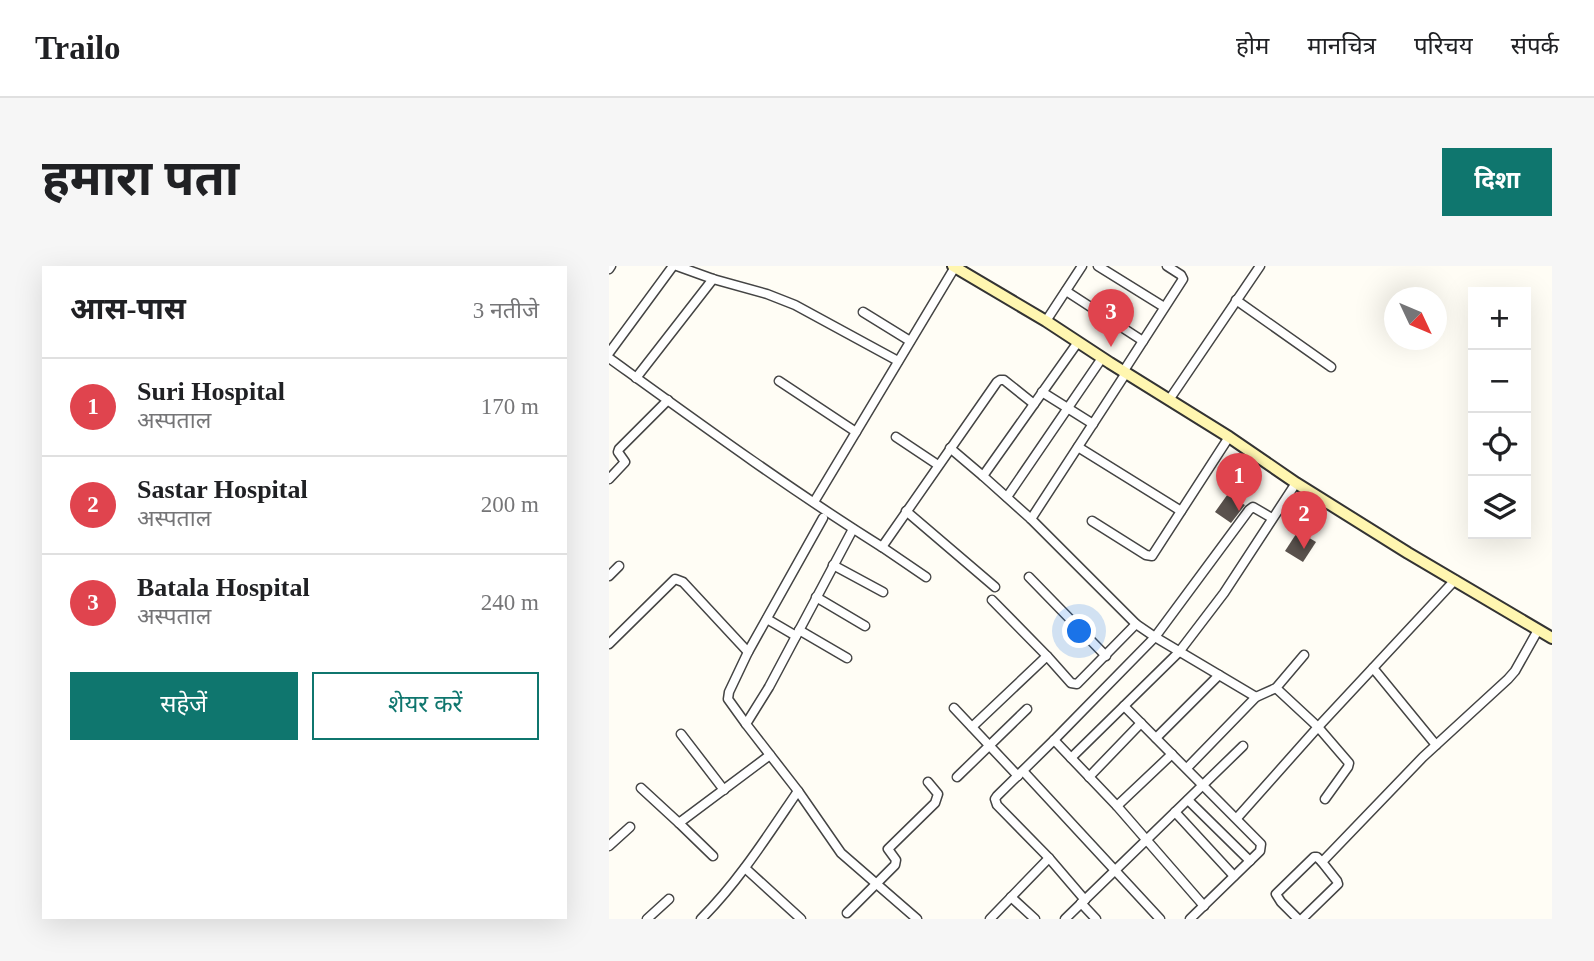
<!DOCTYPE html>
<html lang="hi">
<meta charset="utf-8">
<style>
body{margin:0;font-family:"Times New Roman","Noto Sans Devanagari",serif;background:#f6f6f6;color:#202124}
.controls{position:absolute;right:21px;top:21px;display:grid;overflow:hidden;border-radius:0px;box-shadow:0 7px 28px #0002}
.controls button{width:63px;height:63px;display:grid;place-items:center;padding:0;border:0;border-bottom:2px solid #e0e0e0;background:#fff;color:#202124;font:35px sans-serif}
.compass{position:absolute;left:775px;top:21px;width:63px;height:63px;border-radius:50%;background:#fff;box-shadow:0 7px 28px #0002;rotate:134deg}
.you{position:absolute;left:471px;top:366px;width:24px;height:24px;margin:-18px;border:5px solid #fff;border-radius:50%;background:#1a73e8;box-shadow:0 0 0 10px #1a73e833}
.badge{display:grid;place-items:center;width:46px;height:46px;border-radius:50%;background:#0f766e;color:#fff;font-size:23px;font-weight:700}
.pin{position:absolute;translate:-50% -58px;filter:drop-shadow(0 2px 4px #0008)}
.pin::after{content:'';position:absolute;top:37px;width:24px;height:21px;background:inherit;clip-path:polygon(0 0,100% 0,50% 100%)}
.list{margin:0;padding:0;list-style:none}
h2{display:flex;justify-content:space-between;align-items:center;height:91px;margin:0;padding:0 28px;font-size:30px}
h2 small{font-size:23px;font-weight:400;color:#757577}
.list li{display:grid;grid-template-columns:46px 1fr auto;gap:21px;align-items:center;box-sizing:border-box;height:98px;padding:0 28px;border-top:2px solid #e0e0e0}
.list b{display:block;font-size:26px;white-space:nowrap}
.list p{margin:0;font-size:23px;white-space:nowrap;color:#757577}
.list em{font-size:23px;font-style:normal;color:#757577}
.actions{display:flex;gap:14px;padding:21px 28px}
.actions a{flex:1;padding:16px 0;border:2px solid #0f766e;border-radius:0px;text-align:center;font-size:24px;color:#0f766e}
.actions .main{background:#0f766e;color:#fff}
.icon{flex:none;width:38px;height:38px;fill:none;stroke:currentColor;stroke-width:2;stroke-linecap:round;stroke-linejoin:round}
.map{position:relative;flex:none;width:943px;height:653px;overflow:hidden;border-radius:0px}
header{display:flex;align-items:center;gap:42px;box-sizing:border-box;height:98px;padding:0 35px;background:#fff;border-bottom:2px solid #e0e0e0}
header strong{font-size:33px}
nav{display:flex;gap:38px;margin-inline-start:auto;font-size:24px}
.intro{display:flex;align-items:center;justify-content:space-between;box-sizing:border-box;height:168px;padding:0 42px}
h1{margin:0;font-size:49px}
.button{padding:18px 32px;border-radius:0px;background:#0f766e;color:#fff;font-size:24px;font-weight:700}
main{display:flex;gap:42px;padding:0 42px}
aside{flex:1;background:#fff;border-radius:0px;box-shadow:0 7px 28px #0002}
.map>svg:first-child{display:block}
.building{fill:#5a524d}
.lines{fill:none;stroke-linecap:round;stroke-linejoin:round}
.street-casing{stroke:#444;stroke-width:11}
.secondary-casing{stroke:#333;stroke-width:14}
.street{stroke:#fff;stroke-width:8}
.secondary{stroke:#fff6b0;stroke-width:10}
</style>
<header>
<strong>Trailo</strong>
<nav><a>होम</a><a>मानचित्र</a><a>परिचय</a><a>संपर्क</a></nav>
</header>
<div class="intro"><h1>हमारा पता</h1><a class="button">दिशा</a></div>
<main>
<aside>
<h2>आस-पास<small>3 नतीजे</small></h2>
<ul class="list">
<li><span class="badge" style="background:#e0444e">1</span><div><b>Suri Hospital</b><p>अस्पताल</p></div><em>170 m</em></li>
<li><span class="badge" style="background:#e0444e">2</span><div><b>Sastar Hospital</b><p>अस्पताल</p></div><em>200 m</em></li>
<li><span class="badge" style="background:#e0444e">3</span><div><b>Batala Hospital</b><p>अस्पताल</p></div><em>240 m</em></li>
</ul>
<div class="actions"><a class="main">सहेजें</a><a>शेयर करें</a></div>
</aside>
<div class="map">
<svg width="943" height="653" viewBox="0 0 943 653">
<rect width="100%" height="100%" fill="#fffdf5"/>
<!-- building -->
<g class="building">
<path d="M636 204 644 209 627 234 636 239 622 257 606 246Z"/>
<path d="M689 265 707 276 694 296 676 285Z"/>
</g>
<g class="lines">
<defs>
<g id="street">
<path d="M68 0 104 13 158 28 186 39 289 95"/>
<path d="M489 0 555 41"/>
<path d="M0 3 2 0"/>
<path d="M457 25 534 75"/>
<path d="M627 34 722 101"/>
<path d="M254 46 301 75"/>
<path d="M437 55 473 0"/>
<path d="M0 87 64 0"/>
<path d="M0 92C90 157 179 222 273 281L388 116 391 114H395L425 138"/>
<path d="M514 106 574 13 572 9 558 0"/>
<path d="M27 112 104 13"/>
<path d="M170 115 247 166"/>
<path d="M433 126 484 158"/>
<path d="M560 134 651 0"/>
<path d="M287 171 329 199"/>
<path d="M469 181 572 245"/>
<path d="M341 182 374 210 422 253 527 358 546 371 647 431"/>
<path d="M374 210 469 76"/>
<path d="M0 213 16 196 9 186 10 183 59 134"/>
<path d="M398 231 493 92"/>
<path d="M205 236 346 1"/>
<path d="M297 245 386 321"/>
<path d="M422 253 517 107"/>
<path d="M483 255 537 289 543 290 620 171"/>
<path d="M244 263 160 421 137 458 189 525 232 587 308 653"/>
<path d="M273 281 317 311"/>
<path d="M224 299 274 326"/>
<path d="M0 310 10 300"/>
<path d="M420 311 497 390"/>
<path d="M207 331 256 360"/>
<path d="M383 334 438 390"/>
<path d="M158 353 187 370"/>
<path d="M190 364 238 392"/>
<path d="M0 378 66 313 74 316 139 386"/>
<path d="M764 402 827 479"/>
<path d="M667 422 709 461 740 497 739 501 716 533"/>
<path d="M515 440 652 578 651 585 581 653"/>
<path d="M345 442 409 510"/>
<path d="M137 458 119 433 120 426 139 386 214 252"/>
<path d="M363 461 438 390 462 417 468 418 527 358"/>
<path d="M72 468 115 524"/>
<path d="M547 472 610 409"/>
<path d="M445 474 508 540 595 640"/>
<path d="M462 492 570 386 615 327 687 217"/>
<path d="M578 502 647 431 667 422 695 389"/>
<path d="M414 505 551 653"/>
<path d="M348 511 418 443"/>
<path d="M480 511 532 457"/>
<path d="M32 522 70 557 161 489"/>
<path d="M579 534 641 595"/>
<path d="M508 540 563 488"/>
<path d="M566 546 625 610"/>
<path d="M628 552 709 461 846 314"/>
<path d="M70 557 104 590"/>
<path d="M0 580 21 561"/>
<path d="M136 602 192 653"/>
<path d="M402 631 426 653"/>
<path d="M476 634 440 592 388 539 386 533 388 530 445 474 546 371 640 244 644 241 663 252"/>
<path d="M472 637 487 653"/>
<path d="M238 647 286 599 287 594 279 583 326 537 329 528 319 516"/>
<path d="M38 653 60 633"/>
<path d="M92 653C130 615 159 569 189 525"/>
<path d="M381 653 440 592"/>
<path d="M456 653 634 480"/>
<path d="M689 653 672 636 667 628 705 591H708L713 596"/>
<path d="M693 653 729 618 728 615 713 596 814 491 899 413 906 405 929 364"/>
</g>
<path id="secondary" d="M344 0 437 55 501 97 620 171 687 217 799 287 943 372"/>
</defs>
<!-- street casing -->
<use href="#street" class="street-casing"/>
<!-- secondary casing -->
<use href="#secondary" class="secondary-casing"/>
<!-- street -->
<use href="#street" class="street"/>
<!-- secondary -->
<use href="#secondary" class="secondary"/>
</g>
</svg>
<div class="controls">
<button>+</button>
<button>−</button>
<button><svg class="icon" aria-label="locate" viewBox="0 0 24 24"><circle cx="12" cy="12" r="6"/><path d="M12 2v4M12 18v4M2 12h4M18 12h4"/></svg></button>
<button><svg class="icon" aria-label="layers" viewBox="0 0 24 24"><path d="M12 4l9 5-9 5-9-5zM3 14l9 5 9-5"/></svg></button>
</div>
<svg class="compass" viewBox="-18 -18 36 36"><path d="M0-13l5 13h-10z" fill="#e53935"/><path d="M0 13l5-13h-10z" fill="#757577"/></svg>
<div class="you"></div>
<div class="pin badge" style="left:630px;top:245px;background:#e0444e">1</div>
<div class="pin badge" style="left:695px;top:283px;background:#e0444e">2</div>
<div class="pin badge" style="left:502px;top:81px;background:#e0444e">3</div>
</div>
</main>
